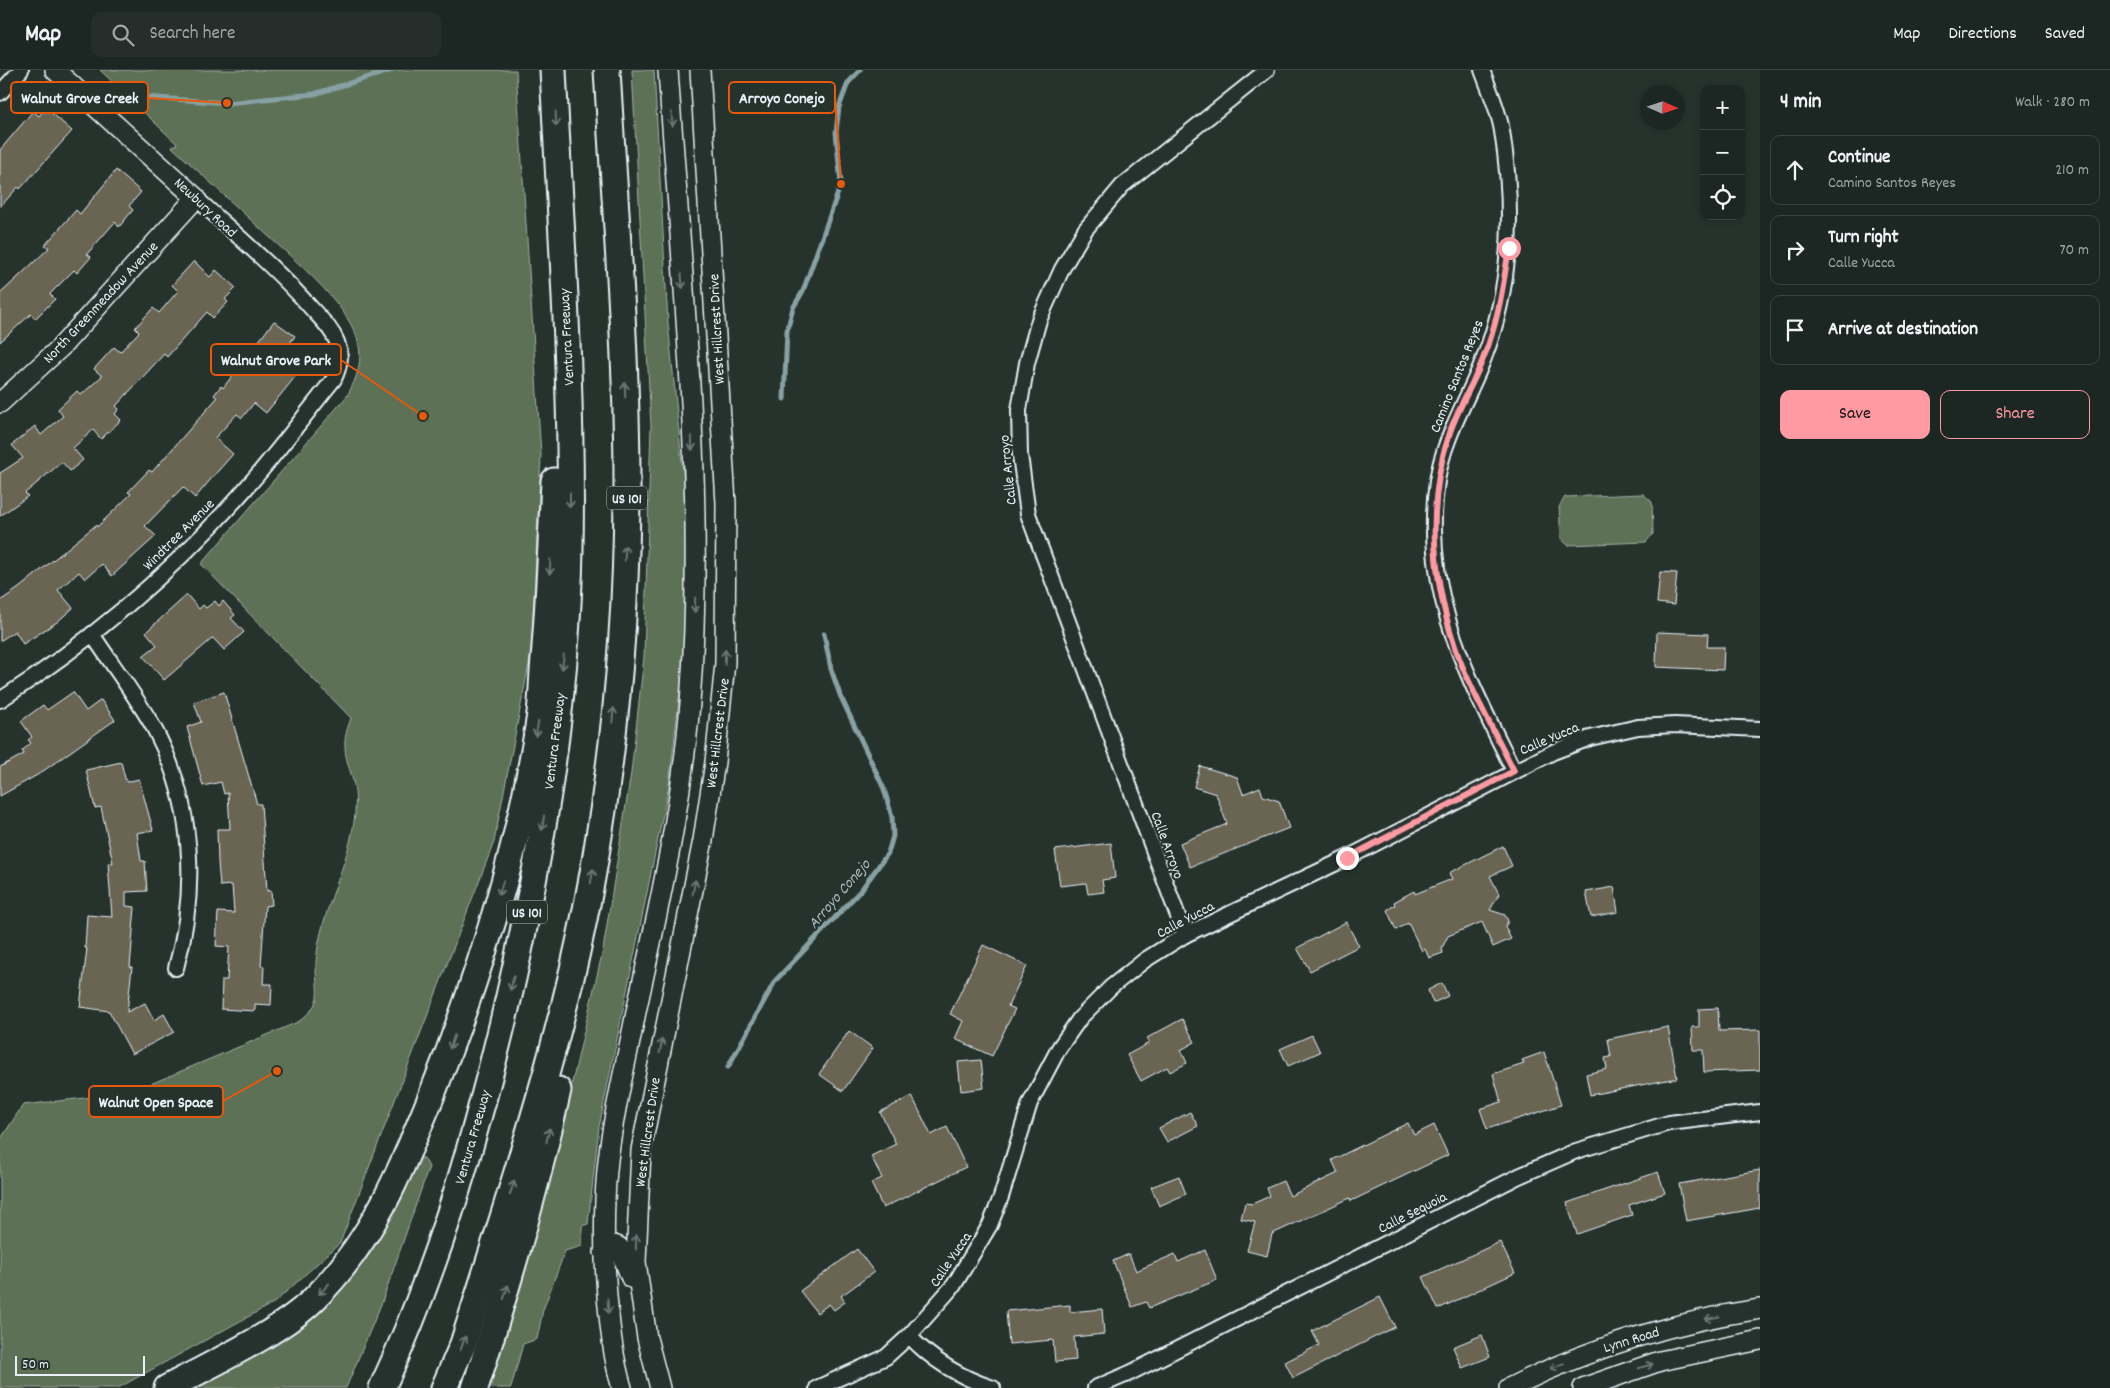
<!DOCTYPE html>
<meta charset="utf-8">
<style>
body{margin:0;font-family:Dekko,sans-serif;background:#252e2a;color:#f1f3f6}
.controls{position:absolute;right:15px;top:15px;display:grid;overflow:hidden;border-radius:10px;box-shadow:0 2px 8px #0003}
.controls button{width:45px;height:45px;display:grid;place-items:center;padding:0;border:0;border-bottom:1px solid #3a4340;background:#1c2622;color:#f1f3f6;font:25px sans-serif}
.compass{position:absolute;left:1640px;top:15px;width:45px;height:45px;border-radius:50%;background:#1c2622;box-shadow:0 2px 8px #0003;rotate:93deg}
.scale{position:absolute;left:15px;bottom:12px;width:130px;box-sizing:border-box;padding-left:5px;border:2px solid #e8f1f8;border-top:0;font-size:14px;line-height:18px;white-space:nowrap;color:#e8f1f8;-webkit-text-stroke:4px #26332d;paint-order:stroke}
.stop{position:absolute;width:15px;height:15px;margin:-11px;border:4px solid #ff9aa2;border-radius:50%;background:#fff}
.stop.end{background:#ff9aa2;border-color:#fff;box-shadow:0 1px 5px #0008}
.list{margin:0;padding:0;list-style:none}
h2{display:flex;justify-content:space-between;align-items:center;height:65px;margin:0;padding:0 20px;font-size:21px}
h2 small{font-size:16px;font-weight:400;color:#a0a5a5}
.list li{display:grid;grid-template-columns:32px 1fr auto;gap:15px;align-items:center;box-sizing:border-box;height:70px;margin:0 10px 10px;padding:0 10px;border:1px solid #3a4340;border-radius:10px}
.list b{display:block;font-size:19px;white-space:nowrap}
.list p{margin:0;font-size:16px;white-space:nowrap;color:#a0a5a5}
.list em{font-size:16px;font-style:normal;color:#a0a5a5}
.actions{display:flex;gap:10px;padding:15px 20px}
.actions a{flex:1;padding:11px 0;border:1px solid #ff9aa2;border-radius:10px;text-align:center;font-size:18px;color:#ff9aa2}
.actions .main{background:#ff9aa2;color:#111}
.icon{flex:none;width:28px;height:28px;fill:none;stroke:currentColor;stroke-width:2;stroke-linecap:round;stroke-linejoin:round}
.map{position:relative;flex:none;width:1760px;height:1318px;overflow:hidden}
header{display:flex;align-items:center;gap:30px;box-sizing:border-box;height:70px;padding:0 25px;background:#1c2622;border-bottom:1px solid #3a4340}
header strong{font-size:24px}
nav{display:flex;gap:28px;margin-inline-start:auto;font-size:18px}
.search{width:350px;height:45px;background:#252e2a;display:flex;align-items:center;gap:12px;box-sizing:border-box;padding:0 18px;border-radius:10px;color:#a0a5a5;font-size:19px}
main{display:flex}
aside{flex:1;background:#1c2622}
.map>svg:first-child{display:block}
.green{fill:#5c7155;stroke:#a2b1a6}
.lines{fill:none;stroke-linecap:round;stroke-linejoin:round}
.stream{stroke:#87a1a4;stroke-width:5}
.building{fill:#6b6553;stroke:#e8f1f8}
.street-casing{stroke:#e8f1f8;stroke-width:18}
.secondary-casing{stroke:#e8f1f8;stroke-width:22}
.highway-casing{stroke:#e8f1f8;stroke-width:29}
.street{stroke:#26332d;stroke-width:14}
.secondary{stroke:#26332d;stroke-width:19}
.highway{stroke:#26332d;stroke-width:25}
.oneway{stroke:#6a7674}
.route{stroke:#ff9aa2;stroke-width:6}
.labels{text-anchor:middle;stroke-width:4.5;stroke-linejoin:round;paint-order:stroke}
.shield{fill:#26332d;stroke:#aeb8bb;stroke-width:1}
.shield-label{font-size:14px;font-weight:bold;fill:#e8f1f8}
.street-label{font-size:15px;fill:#e8f1f8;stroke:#26332d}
.water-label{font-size:16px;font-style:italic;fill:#a8bbc0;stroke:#26332d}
.leader{fill:none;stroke:#e8590c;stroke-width:2}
.callout-dot{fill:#e8590c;stroke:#26332d;stroke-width:2}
.callout{fill:#26332d;stroke:#e8590c;stroke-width:2}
.callout-label{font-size:16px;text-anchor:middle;font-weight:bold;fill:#e8f1f8}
</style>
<header>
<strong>Map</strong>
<div class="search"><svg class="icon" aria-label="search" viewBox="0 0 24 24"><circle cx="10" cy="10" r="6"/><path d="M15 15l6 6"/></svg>Search here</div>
<nav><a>Map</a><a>Directions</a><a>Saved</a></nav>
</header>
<main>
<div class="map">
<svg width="1760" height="1318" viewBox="0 0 1760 1318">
<rect width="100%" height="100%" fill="#26332d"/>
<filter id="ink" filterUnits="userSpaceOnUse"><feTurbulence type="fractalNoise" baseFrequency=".02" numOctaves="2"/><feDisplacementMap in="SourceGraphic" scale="10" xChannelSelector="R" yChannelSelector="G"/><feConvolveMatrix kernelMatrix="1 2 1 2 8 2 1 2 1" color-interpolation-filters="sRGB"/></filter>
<g filter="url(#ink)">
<!-- green -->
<g class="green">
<path d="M100 0H516L541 385 531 584 494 772 340 1173 275 1232 118 1318H0V1070L23 1035 129 1023 298 952C326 932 315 921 316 892 320 841 350 795 355 744 355 737 356 729 355 722 354 707 345 692 345 677 344 667 348 657 351 648L201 494 347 326C357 308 364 290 357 268 344 230 294 190 265 163 234 134 203 106 172 77L177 74Z"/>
<path d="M632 0H654L668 253 685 422 687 515 682 605 669 715 599 1057 588 1154 582 1156V1176L565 1181 543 1240 537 1269 523 1274 511 1318H483L555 1086 603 880 631 703 644 587 651 356Z"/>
<path d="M1643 424 1652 432 1653 464 1646 472 1568 475 1561 469 1559 437 1565 427Z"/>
<path d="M419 1088H424L429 1097 382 1232 346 1318H188L335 1219 369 1185 399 1131Z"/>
</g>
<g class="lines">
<!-- stream -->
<g class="stream">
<path d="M130 26 227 33 314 24 392 0"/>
<path d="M784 329 787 261 793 238 803 221 841 114 836 62 839 37 848 13 860 0"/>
<path d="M728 997 775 911 861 820 888 783 893 766 892 747 884 719 840 625 831 599 824 564"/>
</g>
</g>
<!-- building -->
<g class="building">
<path d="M46 38 72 61 20 119 18 117 0 137V80L33 41 39 46Z"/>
<path d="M116 100 141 122 129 136 133 140 119 157 115 152 87 184 91 187 77 203 74 200 50 224 55 229 35 249 31 244 0 272V224L49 178 45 175 76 140 80 144Z"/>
<path d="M194 191 210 207 216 200 236 218 225 229 228 232 213 248 207 242 167 287 164 284 116 336 119 339 115 344 121 350 101 369 93 360 73 378 83 390 70 401 62 392 25 423 28 426 0 446V403L23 388 12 375 35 356 41 365 63 346 58 339 77 321 81 325 102 306 94 299 114 277 120 282 139 262 135 258 153 238 159 243 178 221 172 215Z"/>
<path d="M274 251 295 266 287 277 290 280 287 285 303 297 266 343 254 333 242 348 237 344 215 368 233 384 211 409 195 428 183 417 145 456 156 466 112 506 102 494 85 509 79 502 58 520 73 538 57 552 23 574 15 561 0 571V531L19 518 96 455 97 457 131 424 128 422 149 400 152 402 217 328 214 325 221 316 223 318Z"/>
<path d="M1660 502 1677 503 1674 535 1657 533Z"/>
<path d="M187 525 199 539 203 535 206 538 215 531 219 536 223 531 235 545 231 548 244 562 224 580 213 568 164 610 143 586 157 575 146 562Z"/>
<path d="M1657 562 1708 564 1707 577H1724L1723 600 1656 597Z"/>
<path d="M73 622 86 641 101 630 115 650 39 704 0 726V697L24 684 22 681 31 673 28 670 32 667 21 651 43 635 47 640Z"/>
<path d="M224 622 257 734H261L267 821H271L272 835 265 836 261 896H264L263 914H272L271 935 255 934V941L221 939 222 910H227L229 877 216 876 218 842 234 843 232 815 220 816 218 792 217 759H230L228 723 224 724 221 712 203 716 187 657 201 652 194 632Z"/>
<path d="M121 692 126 712 139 709 153 760 137 763 141 791H145L147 821 126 822V836L135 837 130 897H132L127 942 145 933 154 950 164 944 174 962 132 984 109 941 80 937 87 878H85L87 845 112 847 108 793H113L101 737 95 738 86 700Z"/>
<path d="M1200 696 1237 707 1243 724 1260 717 1263 726 1279 731 1289 758 1190 797 1180 773 1227 754 1216 724 1194 717Z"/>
<path d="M1111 773 1115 808 1102 810 1104 822 1088 824 1086 813 1060 816 1055 780Z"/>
<path d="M1503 776 1512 796 1490 806 1499 824 1490 840 1505 845 1508 851 1505 857 1511 869 1493 877 1482 852 1448 866 1442 878 1443 883 1429 888 1425 879 1422 881 1408 853 1396 860 1387 840 1395 835 1394 832 1414 821 1415 824 1452 809 1449 803Z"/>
<path d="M1614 817 1618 842 1591 847 1586 822Z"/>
<path d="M1346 852 1359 876 1310 901 1297 878Z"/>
<path d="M983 875 1027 896 1008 936 1015 939 992 986 955 969 963 951 950 944Z"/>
<path d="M1442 913 1448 926 1433 933 1428 920Z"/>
<path d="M1718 938 1719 961 1760 960V1000L1704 1002 1703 980H1693L1692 957H1699V939Z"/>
<path d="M1182 949 1195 972 1181 980 1187 993 1170 1002 1167 997 1141 1011 1127 985 1149 973 1147 968Z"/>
<path d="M1668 957 1677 1008 1590 1025 1586 1004 1607 999 1605 988 1611 987 1608 969Z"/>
<path d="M849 961 873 978 843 1021 819 1004Z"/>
<path d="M1312 965 1320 982 1288 996 1280 979Z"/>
<path d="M1544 982 1561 1035 1487 1059 1480 1039 1501 1032 1493 1004 1524 994 1522 990Z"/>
<path d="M981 990 984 1018 961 1021 958 992Z"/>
<path d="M912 1026 931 1065 947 1057 966 1097 883 1138 871 1113 882 1108 871 1086 896 1074 880 1042Z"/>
<path d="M1190 1042 1198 1056 1167 1072 1159 1058Z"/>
<path d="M1408 1053 1414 1065 1434 1055 1448 1085 1351 1131 1350 1128 1272 1164 1267 1186 1247 1181 1255 1152 1241 1149 1245 1133 1252 1134 1270 1126 1267 1118 1283 1111 1290 1126 1338 1103 1332 1090Z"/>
<path d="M1760 1100V1138L1686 1151 1679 1114Z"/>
<path d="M1658 1102 1665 1123 1629 1135 1632 1145 1577 1164 1567 1133Z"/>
<path d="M1179 1106 1186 1124 1159 1136 1151 1117Z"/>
<path d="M1500 1172 1515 1203 1438 1239 1423 1207Z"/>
<path d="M857 1179 874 1202 841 1226 845 1232 834 1240 829 1234 817 1243 800 1221Z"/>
<path d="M1205 1180 1217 1210 1149 1238 1146 1232 1132 1237 1113 1191 1129 1184 1136 1201 1175 1184 1178 1192Z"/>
<path d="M1380 1227 1395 1257 1293 1308 1285 1292 1319 1275 1312 1261Z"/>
<path d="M1070 1235V1242L1102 1239 1104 1264 1074 1267 1076 1290 1055 1292 1053 1270 1009 1274 1006 1241Z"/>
<path d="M1482 1265 1490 1287 1462 1298 1453 1277Z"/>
</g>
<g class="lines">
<defs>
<g id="street">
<path d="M1482 0C1489 19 1499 41 1502 61 1514 137 1512 216 1484 288 1468 329 1444 366 1437 411 1421 522 1467 605 1514 701"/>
<path d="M0 23 21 0"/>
<path d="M92 564C113 596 137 627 155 660 194 734 198 819 176 898"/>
<path d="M0 630C96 568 185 491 259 403 285 372 309 340 334 309 340 296 342 285 337 272 332 259 321 249 312 239 277 199 235 164 196 128"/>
<path d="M1185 865 1028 444 1020 385 1019 340 1027 293 1039 250 1062 199 1085 160 1122 116 1267 0"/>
<path d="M909 1266C933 1291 961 1308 993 1318"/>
<path d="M817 1318 886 1287 909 1266 954 1215 990 1155 1001 1127 1030 1033 1059 978 1080 948 1111 917 1145 890 1185 865 1347 788 1553 682 1590 668 1638 657 1675 655 1760 659"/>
<path d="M1095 1318 1130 1303 1519 1106 1576 1081 1669 1053 1760 1042"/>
</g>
<g id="secondary">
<path d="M0 333 60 278 196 128 55 0"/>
<path d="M604 1182 614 1175 619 1177 631 1208"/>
<path d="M622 1318C613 1288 610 1257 607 1226 604 1184 603 1142 607 1100 612 1047 626 994 636 942 658 841 682 736 690 633 706 423 682 210 668 0"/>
<path d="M660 1318 647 1268 636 1192 641 1080 703 770 715 692 725 593 726 433 700 0"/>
<path d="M1509 1318C1588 1279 1672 1252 1760 1239"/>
<path d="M1583 1318 1660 1291 1760 1270"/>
</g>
<g id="highway">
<path d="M167 1318C211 1294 280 1263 314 1229 372 1172 401 1101 431 1027 479 907 519 780 539 651 542 631 542 609 544 589 549 530 551 471 554 411"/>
<path d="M382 1318C435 1204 471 1082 501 960 539 803 567 640 570 479 573 319 561 160 553 0"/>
<path d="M444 1318 463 1274C513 1115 567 956 595 791 616 668 627 541 627 416 627 277 615 138 607 0"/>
<path d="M475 1318C507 1219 536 1121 558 1020"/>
</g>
</defs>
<!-- street casing -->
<use href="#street" class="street-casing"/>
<!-- secondary casing -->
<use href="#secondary" class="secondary-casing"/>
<!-- highway casing -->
<use href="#highway" class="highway-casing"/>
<!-- street -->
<use href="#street" class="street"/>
<!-- secondary -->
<use href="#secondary" class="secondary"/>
<!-- highway -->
<use href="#highway" class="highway"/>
</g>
<!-- one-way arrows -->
<defs><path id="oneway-shaft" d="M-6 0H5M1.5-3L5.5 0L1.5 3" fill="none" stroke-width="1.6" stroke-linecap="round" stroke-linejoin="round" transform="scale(1.25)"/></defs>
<g class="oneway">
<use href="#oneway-shaft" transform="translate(556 49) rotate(87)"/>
<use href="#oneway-shaft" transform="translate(672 49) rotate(86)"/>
<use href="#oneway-shaft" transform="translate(682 211) rotate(86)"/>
<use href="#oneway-shaft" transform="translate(625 320) rotate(-91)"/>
<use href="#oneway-shaft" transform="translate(692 373) rotate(88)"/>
<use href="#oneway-shaft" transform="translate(570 430) rotate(90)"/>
<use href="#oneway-shaft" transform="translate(625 483) rotate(-88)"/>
<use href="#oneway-shaft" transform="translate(550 497) rotate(92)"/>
<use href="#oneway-shaft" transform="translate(695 535) rotate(91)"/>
<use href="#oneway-shaft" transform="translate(725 587) rotate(-88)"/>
<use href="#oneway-shaft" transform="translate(563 592) rotate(96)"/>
<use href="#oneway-shaft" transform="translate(613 645) rotate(-84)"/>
<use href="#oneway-shaft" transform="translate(537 659) rotate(100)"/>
<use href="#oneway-shaft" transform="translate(543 753) rotate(98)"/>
<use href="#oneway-shaft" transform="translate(592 806) rotate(-80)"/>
<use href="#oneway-shaft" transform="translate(694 817) rotate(-79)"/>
<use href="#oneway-shaft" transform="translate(501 818) rotate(107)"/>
<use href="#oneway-shaft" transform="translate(512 913) rotate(104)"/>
<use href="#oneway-shaft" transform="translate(452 972) rotate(109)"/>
<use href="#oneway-shaft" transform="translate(661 976) rotate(-79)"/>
<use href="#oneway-shaft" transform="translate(548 1065) rotate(-78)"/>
<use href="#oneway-shaft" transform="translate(512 1118) rotate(-72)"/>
<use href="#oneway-shaft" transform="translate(636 1172) rotate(-89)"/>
<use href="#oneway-shaft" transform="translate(324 1219) rotate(133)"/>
<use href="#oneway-shaft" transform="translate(506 1222) rotate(-72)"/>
<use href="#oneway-shaft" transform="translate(608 1236) rotate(85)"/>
<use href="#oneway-shaft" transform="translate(1712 1248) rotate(169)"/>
<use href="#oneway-shaft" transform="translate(463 1273) rotate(-70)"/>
<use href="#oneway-shaft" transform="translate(1557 1296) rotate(158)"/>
<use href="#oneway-shaft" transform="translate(1646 1296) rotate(-18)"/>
</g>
</g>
<g class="lines" filter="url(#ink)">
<!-- route -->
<path class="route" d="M1347 788 1514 701C1496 664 1474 627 1459 588 1433 517 1425 438 1449 365 1457 339 1473 315 1483 289 1498 253 1503 216 1509 178"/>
</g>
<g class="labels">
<!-- shield labels -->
<g class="shield">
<rect x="607" y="416.5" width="40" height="23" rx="4"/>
<rect x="507" y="830.5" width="40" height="23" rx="4"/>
</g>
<g class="shield-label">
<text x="627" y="433">US 101</text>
<text x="527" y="847">US 101</text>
</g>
<!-- street labels -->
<g class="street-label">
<text transform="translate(206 137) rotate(43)" y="5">Newbury Road</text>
<text transform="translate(100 232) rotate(-47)" y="5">North Greenmeadow Avenue</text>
<text transform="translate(716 259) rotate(-93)" y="5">West Hillcrest Drive</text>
<text transform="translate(566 267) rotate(-93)" y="5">Ventura Freeway</text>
<text transform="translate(1456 306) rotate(-68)" y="5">Camino Santos Reyes</text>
<text transform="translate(1007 400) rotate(-96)" y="5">Calle Arroyo</text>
<text transform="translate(178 464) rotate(-45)" y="5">Windtree Avenue</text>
<text transform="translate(717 663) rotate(-83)" y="5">West Hillcrest Drive</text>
<text transform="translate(1549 668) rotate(-23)" y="5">Calle Yucca</text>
<text transform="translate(554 671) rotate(-83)" y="5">Ventura Freeway</text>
<text transform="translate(1168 775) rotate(70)" y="5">Calle Arroyo</text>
<text transform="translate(1185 849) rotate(-28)" y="5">Calle Yucca</text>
<text transform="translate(647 1062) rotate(-82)" y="5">West Hillcrest Drive</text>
<text transform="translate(472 1067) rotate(-74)" y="5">Ventura Freeway</text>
<text transform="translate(1412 1142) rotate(-27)" y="5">Calle Sequoia</text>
<text transform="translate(950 1189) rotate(-56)" y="5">Calle Yucca</text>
<text transform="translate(1631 1269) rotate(-17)" y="5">Lynn Road</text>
</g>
<!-- water labels -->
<g class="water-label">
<text transform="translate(838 823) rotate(-49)" y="6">Arroyo Conejo</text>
</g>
</g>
<!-- callouts -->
<path class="leader" d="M841 114L835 27M227 33L148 28M423 346L341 290M277 1001L223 1031"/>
<g class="callout-dot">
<circle cx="841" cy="114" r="5"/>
<circle cx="227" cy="33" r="5"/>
<circle cx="423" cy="346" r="5"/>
<circle cx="277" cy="1001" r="5"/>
</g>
<g class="callout">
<rect x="729" y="12" width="106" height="31" rx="5"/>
<rect x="11" y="12" width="137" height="31" rx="5"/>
<rect x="211" y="274" width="130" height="31" rx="5"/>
<rect x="89" y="1016" width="134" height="31" rx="5"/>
</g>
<g class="callout-label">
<text x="782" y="33">Arroyo Conejo</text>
<text x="80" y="33">Walnut Grove Creek</text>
<text x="276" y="295">Walnut Grove Park</text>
<text x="156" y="1037">Walnut Open Space</text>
</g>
</svg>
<div class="controls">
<button>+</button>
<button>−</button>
<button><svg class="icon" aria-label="locate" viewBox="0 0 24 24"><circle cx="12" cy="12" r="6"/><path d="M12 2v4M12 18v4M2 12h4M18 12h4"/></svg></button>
</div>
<svg class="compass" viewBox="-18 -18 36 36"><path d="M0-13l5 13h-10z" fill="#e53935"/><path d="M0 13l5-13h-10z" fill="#a0a5a5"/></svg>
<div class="scale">50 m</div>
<div class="stop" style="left:1509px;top:178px"></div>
<div class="stop end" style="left:1347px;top:788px"></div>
</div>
<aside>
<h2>4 min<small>Walk · 280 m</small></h2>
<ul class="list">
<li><svg class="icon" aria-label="ahead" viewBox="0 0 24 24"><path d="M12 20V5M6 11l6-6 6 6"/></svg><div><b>Continue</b><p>Camino Santos Reyes</p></div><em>210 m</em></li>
<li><svg class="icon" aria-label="right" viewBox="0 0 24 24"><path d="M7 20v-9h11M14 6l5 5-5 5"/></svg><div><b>Turn right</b><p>Calle Yucca</p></div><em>70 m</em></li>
<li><svg class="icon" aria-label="arrive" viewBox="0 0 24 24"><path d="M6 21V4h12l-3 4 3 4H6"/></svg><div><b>Arrive at destination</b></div></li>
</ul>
<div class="actions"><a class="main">Save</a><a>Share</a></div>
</aside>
</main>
